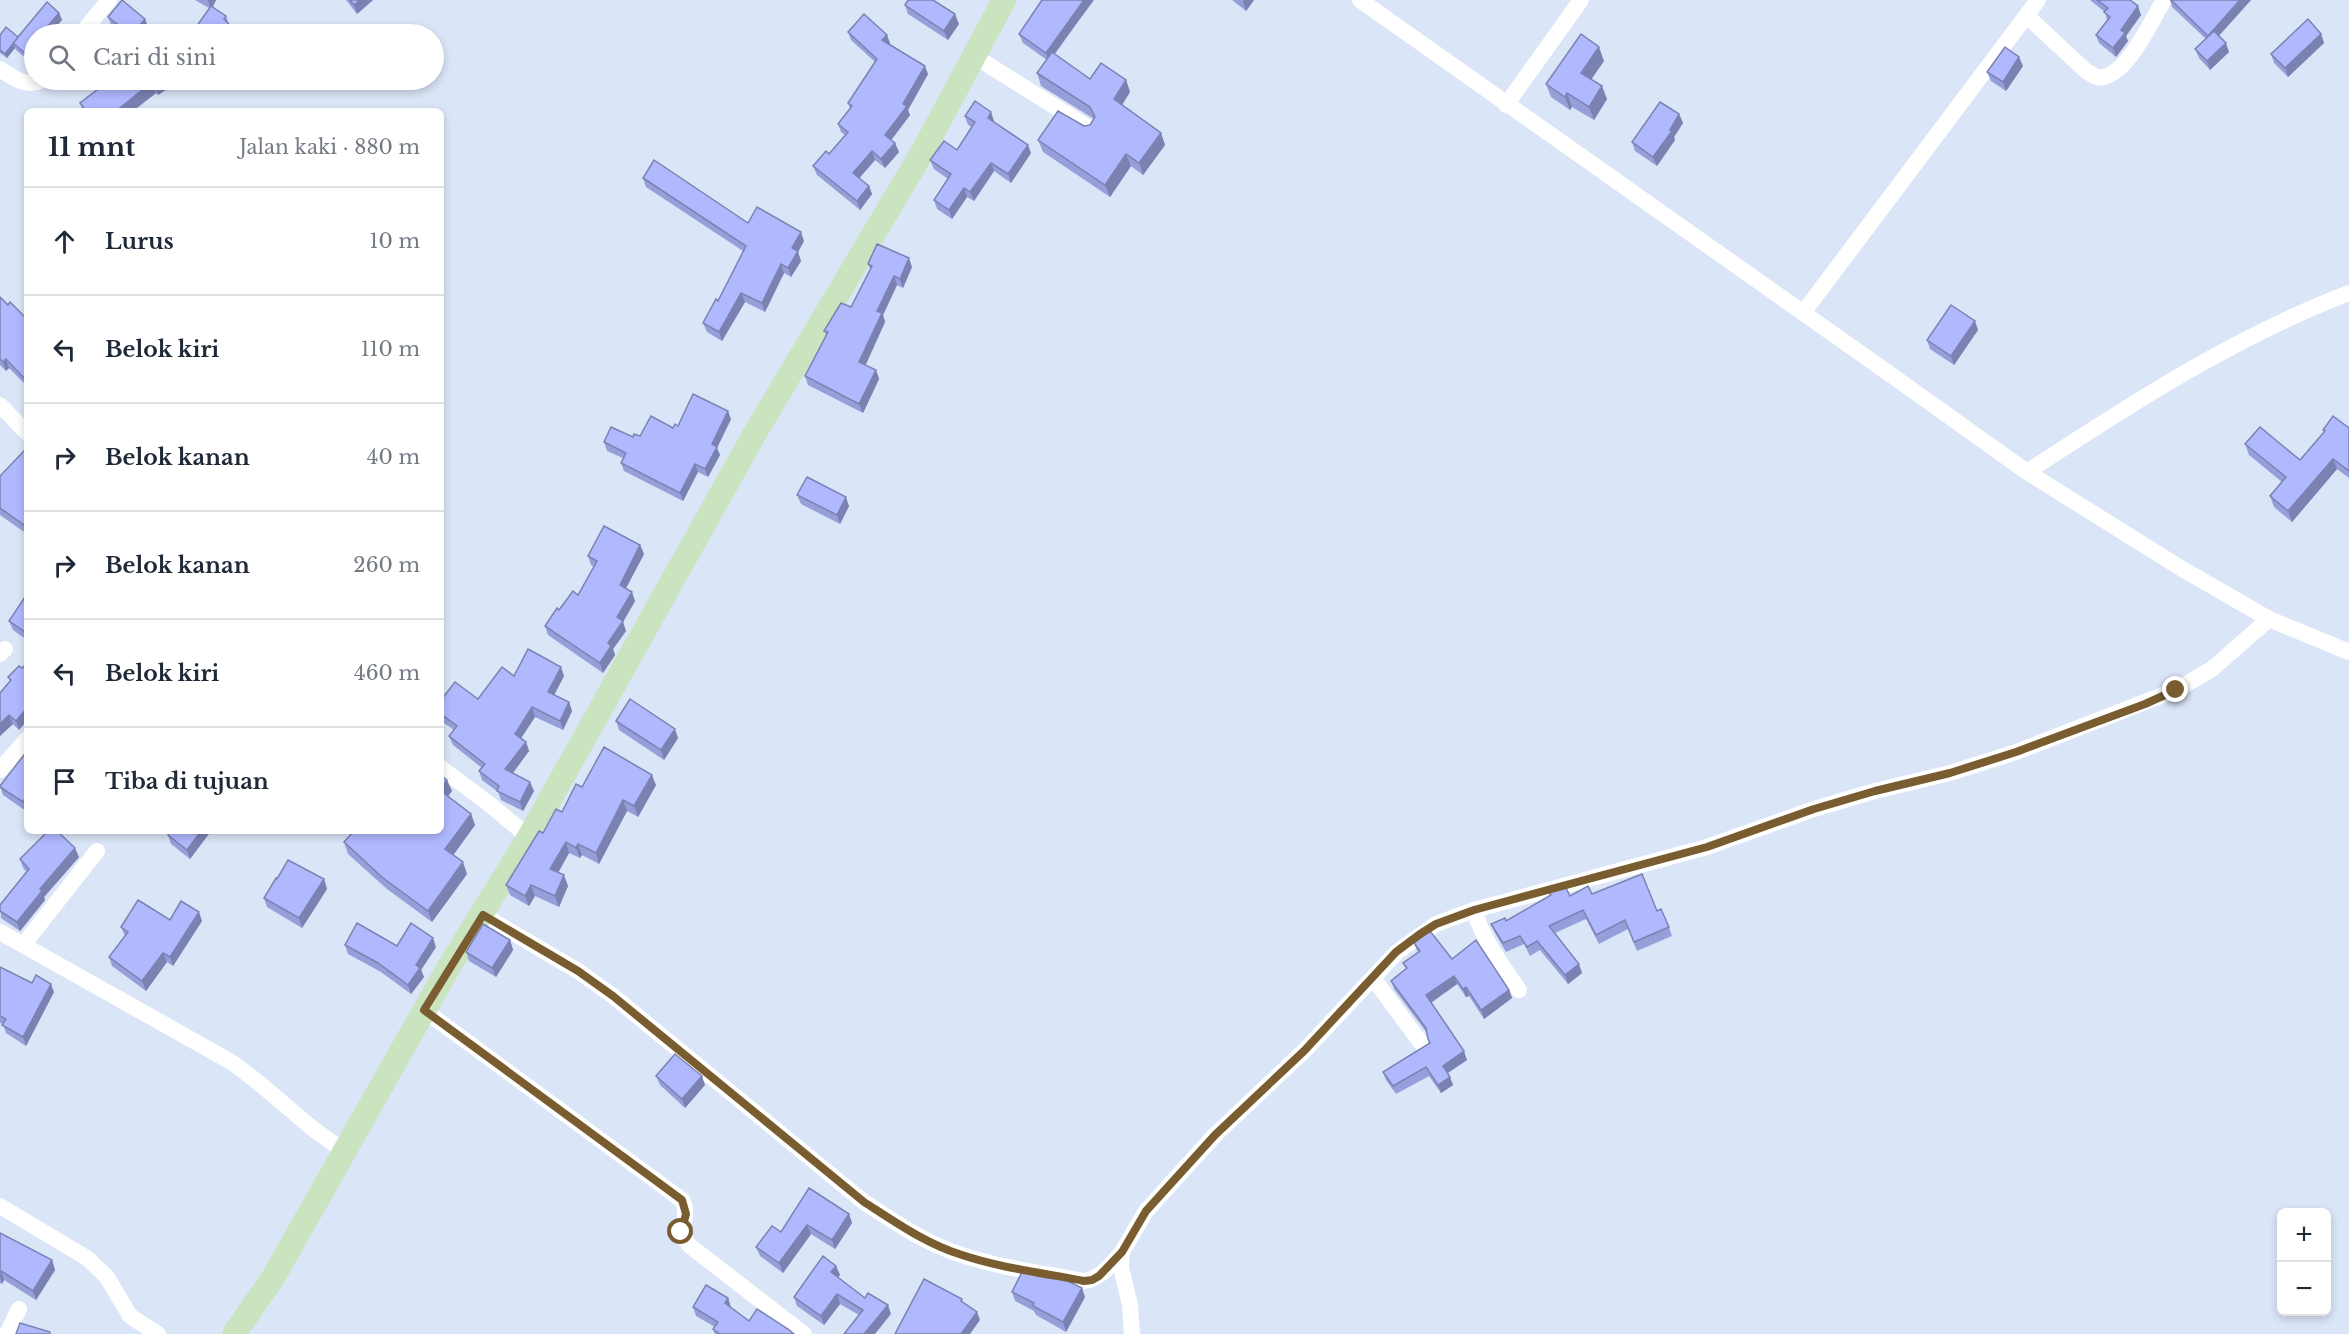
<!DOCTYPE html>
<html lang="id">
<meta charset="utf-8">
<style>
body{margin:0;font-family:"Libre Baskerville",serif;background:#f2f2f3;color:#1f2937}
.controls{position:absolute;right:18px;bottom:18px;display:grid;overflow:hidden;border-radius:9px;box-shadow:0 3px 9px #0003}
.controls button{width:54px;height:54px;display:grid;place-items:center;padding:0;border:0;border-bottom:2px solid #e0e1e3;background:#fff;color:#1f2937;font:30px sans-serif}
.stop{position:absolute;width:18px;height:18px;margin:-14px;border:4px solid #795d30;border-radius:50%;background:#fff}
.stop.end{background:#795d30;border-color:#fff;box-shadow:0 2px 6px #0008}
.list{margin:0;padding:0;list-style:none}
h2{display:flex;justify-content:space-between;align-items:center;height:78px;margin:0;padding:0 24px;font-size:26px}
h2 small{font-size:20px;font-weight:400;color:#747a83}
.list li{display:grid;grid-template-columns:39px 1fr auto;gap:18px;align-items:center;box-sizing:border-box;height:108px;padding:0 24px;border-top:2px solid #e0e1e3}
.list b{display:block;font-size:22px;white-space:nowrap}
.list em{font-size:20px;font-style:normal;color:#747a83}
.icon{flex:none;width:33px;height:33px;fill:none;stroke:currentColor;stroke-width:2;stroke-linecap:round;stroke-linejoin:round}
.map{position:relative;flex:none;width:2349px;height:1334px;overflow:hidden}
.search{position:absolute;background:#fff;box-shadow:0 3px 9px #0003;left:24px;top:24px;width:420px;height:66px;display:flex;align-items:center;gap:15px;box-sizing:border-box;padding:0 21px;border-radius:33px;color:#747a83;font-size:22px}
.panel{position:absolute;background:#fff;box-shadow:0 3px 9px #0003;left:24px;top:108px;width:420px;height:726px;border-radius:9px}
.map>svg:first-child{display:block}
.lines{fill:none;stroke-linecap:round;stroke-linejoin:round}
.street{stroke:#fff;stroke-width:16}
.secondary{stroke:#cae4bf;stroke-width:24}
.wall{fill:#979fda}
.shaded-wall{fill:#7b82b2}
.building{fill:#b0b9fe;stroke:#7b82b2;stroke-width:1.5}
.route{stroke:#795d30;stroke-width:8}
</style>
<div class="map">
<svg width="2349" height="1334" viewBox="0 0 2349 1334">
<rect width="100%" height="100%" fill="#dae5f7"/>
<g class="lines">
<!-- street -->
<g class="street">
<path d="M1360 0 1894 377 2027 472 2179 567 2269 619 2349 652"/>
<path d="M2027 16 2086 71C2091 74 2097 79 2103 77 2129 72 2151 21 2164 0"/>
<path d="M81 34 109 0"/>
<path d="M974 56 1089 128"/>
<path d="M0 69C13 78 27 88 42 80"/>
<path d="M1506 105 1581 0"/>
<path d="M1803 313 2038 0"/>
<path d="M0 405 27 433"/>
<path d="M2027 472C2129 405 2234 337 2349 293"/>
<path d="M0 654 5 649"/>
<path d="M441 768 488 803 529 837"/>
<path d="M0 770 27 739"/>
<path d="M1474 910C1483 940 1501 964 1519 990"/>
<path d="M483 915 578 971 613 996 864 1202C895 1222 926 1244 962 1255 1001 1268 1043 1273 1084 1281 1101 1279 1111 1264 1122 1252"/>
<path d="M0 932 233 1063 259 1083 312 1128 345 1152"/>
<path d="M23 945 97 851"/>
<path d="M1373 978 1421 1043"/>
<path d="M424 1010 682 1200C692 1218 674 1228 690 1246L804 1334"/>
<path d="M0 1206 87 1258 107 1277 130 1316 158 1334"/>
<path d="M7 1334 19 1309"/>
<path d="M1132 1334 1130 1305 1121 1267 1122 1252 1146 1211 1215 1135 1304 1051 1397 952 1436 924 1474 910 1707 847 1814 809 1875 791 1950 773 2016 752 2176 690 2212 669 2269 619"/>
</g>
<!-- secondary -->
<path class="secondary" d="M234 1334 274 1276 450 965 529 837 755 433 922 153 1004 0"/>
</g>
<!-- wall -->
<g class="wall">
<path d="M195 0H216L213 7 226 16 229 24 209 8Z"/>
<path d="M346 0H373L357 14Z"/>
<path d="M1232 0H1254L1246 11Z"/>
<path d="M2090 0H2130L2141 15 2126 36 2128 41 2116 57 2099 43 2096 35 2107 20 2105 12Z"/>
<path d="M2170 0H2251L2219 36 2229 52 2210 70 2199 58 2195 49 2206 39 2172 7Z"/>
<path d="M905 5 959 24 948 40 908 14Z"/>
<path d="M1088 7 1055 54 1090 79 1126 80 1130 92 1122 105 1161 133 1165 145 1143 175 1131 166 1110 197 1043 152 1038 140 1090 125 1094 119 1041 86 1037 73 1047 60 1023 43 1019 34Z"/>
<path d="M59 13 62 20 34 34V52L28 60 16 50 15 48 7 58 0 53V35L18 37Z"/>
<path d="M108 17 145 19 148 28 143 34H122L112 27Z"/>
<path d="M848 32 890 43 889 44 928 74 908 110 910 115 891 140 899 152 885 168 875 160 859 178 869 186 872 194 860 210 817 175 813 166 829 154 845 135 841 132 838 124 850 109 848 103 875 62 851 40Z"/>
<path d="M2321 34 2324 43 2288 77 2274 63 2271 54Z"/>
<path d="M1604 61 1591 79 1607 99 1594 120 1572 107 1570 110 1551 97 1546 84Z"/>
<path d="M2023 66 2006 91 1991 81 1987 72Z"/>
<path d="M110 80H181L158 95 156 93 133 111H83L80 103Z"/>
<path d="M1679 114 1683 123 1674 137 1675 140 1657 166 1635 151 1632 142Z"/>
<path d="M965 116 994 121V122L1031 153 1011 183 994 171 974 201 967 197 952 219 937 209 934 200 948 179 934 169 930 160 957 150 972 127 968 125Z"/>
<path d="M643 178 748 223 804 241 798 252 801 261 791 277 784 273 765 312 745 302 722 341 707 332 703 323 718 301 743 251 646 187Z"/>
<path d="M868 264 912 267 903 288 897 285 883 315 885 322 865 365 876 370 879 379 863 413 808 385 805 376 826 335 824 331 851 307 870 269Z"/>
<path d="M0 297 8 305 27 319V386L9 368 6 371 0 365Z"/>
<path d="M1978 330 1954 365 1930 349 1927 340Z"/>
<path d="M731 419 717 448 720 455 708 477 698 472 683 501 624 471 621 463 623 458 607 451 604 442 640 436 673 428 678 426Z"/>
<path d="M2349 428V478L2337 469 2292 522 2274 507 2270 496 2282 482 2249 455 2245 444 2300 460 2324 432 2323 430Z"/>
<path d="M27 451V534L0 515V476Z"/>
<path d="M797 495 849 506 840 524 801 504Z"/>
<path d="M640 545 644 554 626 588 635 601 623 622 626 631 613 649 615 655 603 673 548 635 545 626 559 610 578 595 594 567 591 565 588 556Z"/>
<path d="M27 594V640L13 630 9 621Z"/>
<path d="M19 666V730L13 724 0 736 10 681 8 677Z"/>
<path d="M564 676 554 695 569 702 572 711 563 730 535 717 521 738 526 742 529 751 513 773 534 791 523 811 501 800 498 792 482 780 479 771 482 768 453 745 449 736 454 730 441 721V700L478 699Z"/>
<path d="M616 721 678 738 664 760 619 730Z"/>
<path d="M27 751V810L26 811 3 795 0 786Z"/>
<path d="M441 775 452 791 448 796 471 814 475 825 453 855 467 874 432 922 387 889 348 854 344 842 390 833Z"/>
<path d="M656 785 638 817 627 811 599 864 582 855 580 858 569 853 558 873 568 886 559 907 535 896 529 906 510 895 506 885 543 833 562 812 582 787Z"/>
<path d="M171 831H211L190 859 171 844 168 835Z"/>
<path d="M79 857 44 897 45 900 20 931 1 918 0 905 27 872 23 868 20 859Z"/>
<path d="M277 879H324L327 889 302 928 267 907 264 898Z"/>
<path d="M1592 894 1657 911 1669 927 1672 936 1637 951 1628 929 1599 944 1586 919 1555 933 1582 973 1568 984 1540 950 1530 956 1524 944 1506 952 1495 933 1491 924 1506 921 1570 896Z"/>
<path d="M170 920 202 921 173 966 167 962 146 991 112 966 109 957 125 936 121 927Z"/>
<path d="M510 940 513 950 496 977 469 961 466 952Z"/>
<path d="M1414 943 1452 959 1509 990 1512 998 1484 1019 1469 996 1466 997 1457 984 1431 1003 1467 1060 1448 1073 1453 1085 1441 1093 1429 1076 1396 1094 1386 1080 1383 1072 1429 1044 1427 1033 1394 989 1391 981 1406 969 1403 963 1418 953Z"/>
<path d="M345 945 397 946 436 947 421 970 424 977 411 994 381 972 348 954Z"/>
<path d="M0 967 32 983 54 992 26 1046 6 1033 3 1024 0 1023Z"/>
<path d="M656 1076 705 1085 685 1108 660 1085Z"/>
<path d="M849 1214 852 1223 835 1249 811 1234 783 1273 760 1256 756 1247 781 1232Z"/>
<path d="M0 1233 52 1260 55 1270 36 1300 4 1280 2 1284 0 1283Z"/>
<path d="M836 1266 840 1275 838 1277 865 1298 891 1314 859 1315 840 1304 824 1325 797 1306 794 1297Z"/>
<path d="M1048 1278 1085 1297 1066 1332 1036 1315 1034 1311 1015 1301 1012 1292Z"/>
<path d="M728 1298 731 1308 749 1321 794 1334H715L713 1329 715 1327 696 1316 693 1307Z"/>
</g>
<!-- shaded-wall -->
<g class="shaded-wall">
<path d="M208 0H216L211 10Z"/>
<path d="M360 0H373L357 14 354 5Z"/>
<path d="M1084 0H1094L1049 61 1046 53Z"/>
<path d="M1244 0H1254L1246 11 1243 2Z"/>
<path d="M2240 0H2251L2211 44 2208 36Z"/>
<path d="M2138 6 2141 15 2126 36 2128 41 2116 57 2113 48 2121 30Z"/>
<path d="M59 13 62 20 50 34H41Z"/>
<path d="M955 14 959 24 948 40 944 31Z"/>
<path d="M145 19 148 28 143 34H132Z"/>
<path d="M2321 34 2324 43 2288 77 2285 68Z"/>
<path d="M887 35 890 43 885 49 882 40Z"/>
<path d="M34 42V52L28 60 25 53Z"/>
<path d="M2226 43 2229 52 2210 70 2207 61Z"/>
<path d="M14 44 15 48 7 58 5 54Z"/>
<path d="M1599 47 1604 61 1586 87 1581 73Z"/>
<path d="M2019 57 2023 66 2006 91 2003 82Z"/>
<path d="M925 66 928 74 908 110 910 115 889 143 885 135Z"/>
<path d="M161 80H181L158 95 154 84Z"/>
<path d="M1126 80 1130 92 1118 111 1114 99Z"/>
<path d="M152 82 156 93 133 111H116Z"/>
<path d="M1602 86 1607 99 1594 120 1589 107Z"/>
<path d="M1567 93 1572 107 1570 110 1565 97Z"/>
<path d="M991 112 994 121 991 126 988 118Z"/>
<path d="M1679 114 1683 123 1674 137 1675 140 1657 166 1653 157Z"/>
<path d="M1161 133 1165 145 1143 175 1139 163Z"/>
<path d="M895 143 899 152 885 168 881 159Z"/>
<path d="M1028 145 1031 153 1011 183 1008 174Z"/>
<path d="M872 151 875 160 856 182 853 173Z"/>
<path d="M1126 154 1131 166 1110 197 1105 185Z"/>
<path d="M991 163 994 171 974 201 970 192Z"/>
<path d="M869 186 872 194 860 210 857 201Z"/>
<path d="M964 188 967 197 952 219 949 210Z"/>
<path d="M801 232 804 241 798 252 801 261 791 277 788 268 792 248Z"/>
<path d="M909 258 912 267 903 288 900 279Z"/>
<path d="M781 264 784 273 765 312 762 303Z"/>
<path d="M894 276 897 285 883 315 885 322 863 371 859 362 877 311Z"/>
<path d="M741 293 745 302 722 341 719 332Z"/>
<path d="M1975 321 1978 330 1954 365 1951 356Z"/>
<path d="M6 359 9 368 6 371 3 362Z"/>
<path d="M876 370 879 379 863 413 859 404Z"/>
<path d="M728 411 731 419 717 448 720 455 708 477 705 469 712 444Z"/>
<path d="M2333 459 2337 469 2292 522 2288 511Z"/>
<path d="M695 464 698 472 683 501 680 493Z"/>
<path d="M846 497 849 506 840 524 837 515Z"/>
<path d="M640 545 644 554 623 594 620 585Z"/>
<path d="M632 592 635 601 623 622 626 631 613 649 615 655 603 673 600 663 617 617Z"/>
<path d="M561 667 564 676 551 701 548 692Z"/>
<path d="M569 702 572 711 563 730 560 721Z"/>
<path d="M532 707 535 717 518 743 515 734Z"/>
<path d="M27 708V721L19 730 16 721Z"/>
<path d="M9 715 13 724 0 736V724Z"/>
<path d="M675 729 678 738 664 760 661 750Z"/>
<path d="M526 742 529 751 509 778 505 769Z"/>
<path d="M652 775 656 785 638 817 634 806Z"/>
<path d="M447 780 452 791 444 801 441 794V788Z"/>
<path d="M530 782 534 791 523 811 520 802Z"/>
<path d="M27 796V810L26 811 23 802Z"/>
<path d="M623 800 627 811 599 864 596 853Z"/>
<path d="M471 814 475 825 449 861 445 849Z"/>
<path d="M201 831H211L190 859 187 850Z"/>
<path d="M566 842 569 853 554 880 550 869Z"/>
<path d="M578 844 582 855 580 858 576 848Z"/>
<path d="M75 848 79 857 44 897 45 900 20 931 17 922 40 889Z"/>
<path d="M463 862 467 874 432 922 428 911Z"/>
<path d="M564 875 568 886 559 907 555 896Z"/>
<path d="M324 879 327 889 302 928 299 918Z"/>
<path d="M531 885 535 896 529 906 525 896Z"/>
<path d="M199 912 202 921 173 966 170 957Z"/>
<path d="M433 938 436 947 421 970 424 977 411 994 408 985 416 965Z"/>
<path d="M510 940 513 950 496 977 492 968Z"/>
<path d="M163 953 167 962 146 991 142 981Z"/>
<path d="M1579 964 1582 973 1568 984 1565 975Z"/>
<path d="M1454 976 1457 984 1429 1004 1426 995Z"/>
<path d="M51 984 54 992 26 1046 23 1037Z"/>
<path d="M1466 987 1469 996 1466 997 1463 989Z"/>
<path d="M1509 990 1512 998 1484 1019 1481 1010Z"/>
<path d="M1464 1051 1467 1060 1446 1074 1443 1066Z"/>
<path d="M702 1076 705 1085 685 1108 682 1099Z"/>
<path d="M1450 1077 1453 1085 1441 1093 1438 1085Z"/>
<path d="M849 1214 852 1223 835 1249 832 1240Z"/>
<path d="M807 1225 811 1234 783 1273 779 1263Z"/>
<path d="M52 1260 55 1270 36 1300 33 1291Z"/>
<path d="M836 1266 840 1275 835 1281 831 1272Z"/>
<path d="M1 1271 4 1280 2 1284 0 1277Z"/>
<path d="M1082 1288 1085 1297 1066 1332 1063 1322Z"/>
<path d="M837 1294 840 1304 824 1325 821 1316Z"/>
<path d="M728 1298 731 1308 725 1303Z"/>
<path d="M888 1305 891 1314 875 1334H864Z"/>
<path d="M977 1312 980 1320 970 1334H961Z"/>
</g>
<!-- building -->
<g class="building">
<path d="M122 0 145 19 132 34H130L108 17Z"/>
<path d="M350 0H360L354 5Z"/>
<path d="M908 0H933L955 14 944 31 905 5Z"/>
<path d="M1042 0H1084L1046 53 1019 34Z"/>
<path d="M2097 0H2130L2138 6 2121 30 2125 33 2113 48 2096 35 2110 17 2104 12 2108 8Z"/>
<path d="M2171 0H2240L2208 36Z"/>
<path d="M47 2 59 13 41 34H34V42L25 53 13 43Z"/>
<path d="M211 6 226 16 224 19 238 34H191Z"/>
<path d="M864 14 887 35 882 40 925 66 903 104 907 106 885 135 895 143 881 159 872 151 853 173 869 186 857 201 813 166 826 151 829 154 848 132 838 124 852 106 848 103 877 59 848 32Z"/>
<path d="M2308 19 2321 34 2285 68 2271 54Z"/>
<path d="M6 27 18 37 5 54 0 50V35Z"/>
<path d="M2214 31 2226 43 2207 61 2195 49Z"/>
<path d="M1581 34 1599 47 1581 73 1602 86 1589 107 1567 93 1565 97 1546 84Z"/>
<path d="M2005 47 2019 57 2003 82 1987 72Z"/>
<path d="M1052 52 1090 79 1101 63 1126 80 1114 99 1161 133 1139 163 1126 154 1105 185 1038 140 1058 111 1084 126 1090 125 1095 117 1090 107 1037 73Z"/>
<path d="M110 80H161L154 84 152 82 116 111H86L80 103Z"/>
<path d="M975 101 991 112 988 118 1028 145 1008 174 991 163 970 192 964 188 949 210 934 200 951 174 930 160 944 141 957 150 975 122 965 116Z"/>
<path d="M1660 102 1679 114 1670 130 1672 131 1653 157 1632 142Z"/>
<path d="M654 160 748 223 757 207 801 232 792 248 798 251 788 268 781 264 762 303 741 293 719 332 703 323 716 299 718 301 746 246 643 178Z"/>
<path d="M877 244 909 258 900 279 894 276 877 311 882 313 859 362 876 370 859 404 805 376 828 332 824 331 841 303 851 307 872 266 868 264Z"/>
<path d="M0 297 8 305 10 302 27 319V381L6 359 3 362 0 359Z"/>
<path d="M1951 305 1975 321 1951 356 1927 340Z"/>
<path d="M693 394 728 411 712 444 717 447 705 469 695 464 680 493 621 463 626 453 604 442 611 427 633 437 634 434 640 436 651 416 673 428 675 424 678 426Z"/>
<path d="M2333 416 2349 428V471L2333 459 2288 511 2270 496 2286 477 2245 444 2260 427 2300 460 2325 431 2323 430Z"/>
<path d="M25 450 27 451V527L0 508V476Z"/>
<path d="M807 477 846 497 837 515 797 495Z"/>
<path d="M604 526 640 545 620 585 632 592 617 617 623 621 608 643 611 646 600 663 545 626 557 608 559 610 573 591 578 595 597 561 588 556Z"/>
<path d="M27 594V633L9 621Z"/>
<path d="M528 649 561 667 548 692 569 702 560 721 532 707 515 734 526 742 505 769 530 782 520 802 497 791 499 786 479 771 485 764 449 736 457 726 441 714V700L455 682 478 699 502 667 514 676Z"/>
<path d="M27 663V708L16 721 9 715 0 724V693L11 680 8 677 19 666 22 668Z"/>
<path d="M630 699 675 729 661 750 616 721Z"/>
<path d="M604 747 652 775 634 806 623 800 596 853 578 844 576 848 566 842 550 869 564 875 555 896 531 885 525 896 506 885 539 831 543 833 556 809 562 812 576 784 582 787Z"/>
<path d="M27 751V796L23 802 0 787V786Z"/>
<path d="M441 775 447 780 441 788Z"/>
<path d="M441 791 471 814 445 849 463 862 428 911 383 878 344 842 354 831H388L390 833 392 831H441Z"/>
<path d="M48 831H57L75 848 40 889 42 891 17 922 0 911V905L29 869 20 859Z"/>
<path d="M171 831H201L187 850 168 835Z"/>
<path d="M288 860 324 879 299 918 264 898 276 878 277 879Z"/>
<path d="M1642 874 1657 911 1661 909 1669 927 1634 942 1625 920 1596 935 1583 910 1549 926 1579 964 1565 975 1537 941 1527 947 1520 936 1503 943 1491 924 1505 918 1506 921 1551 895 1549 892 1565 886 1570 896 1588 886 1592 894Z"/>
<path d="M138 900 170 920 181 901 199 912 170 957 163 953 142 981 109 957 128 932 121 927Z"/>
<path d="M357 923 397 946 411 923 433 938 416 965 420 968 408 985 378 963 345 945Z"/>
<path d="M483 924 510 940 492 968 466 952Z"/>
<path d="M1430 931 1452 959 1476 940 1509 990 1481 1010 1466 987 1463 989 1454 976 1426 995 1464 1051 1443 1066 1450 1077 1438 1085 1426 1067 1393 1086 1383 1072 1430 1043 1428 1039 1426 1028 1391 981 1407 968 1403 963 1420 951 1414 943Z"/>
<path d="M0 967 32 983 36 975 51 984 23 1037 2 1025 6 1019 0 1016Z"/>
<path d="M675 1054 702 1076 682 1099 656 1076Z"/>
<path d="M809 1188 849 1214 832 1240 807 1225 779 1263 756 1247 772 1226 781 1232Z"/>
<path d="M0 1233 52 1260 33 1291 1 1271 0 1273Z"/>
<path d="M823 1256 836 1266 831 1272 865 1298 868 1293 888 1305 864 1334H844L863 1310 837 1294 821 1316 794 1297Z"/>
<path d="M1022 1272 1048 1278 1066 1280 1082 1288 1063 1322 1033 1306 1034 1303 1012 1292Z"/>
<path d="M924 1279 962 1299 961 1301 977 1312 961 1334H895Z"/>
<path d="M706 1285 728 1298 725 1303 749 1321 757 1309 788 1329 794 1334H720L713 1329 718 1322 693 1307Z"/>
<path d="M20 1323 50 1332V1334H16Z"/>
</g>
<g class="lines">
<!-- route -->
<path class="route" d="M681 1232 686 1214 682 1200 424 1010 483 915 578 971 613 996 864 1202C895 1222 926 1244 962 1255 1001 1268 1043 1273 1084 1281L1092 1280 1099 1276 1122 1252 1146 1211 1215 1135 1304 1051 1396 952 1420 934 1436 924 1474 910 1707 847 1814 809 1875 791 1950 773 2016 752 2145 704 2176 690"/>
</g>
</svg>
<div class="controls">
<button>+</button>
<button>−</button>
</div>
<div class="stop" style="left:681px;top:1232px"></div>
<div class="stop end" style="left:2176px;top:690px"></div>
<div class="search"><svg class="icon" aria-label="search" viewBox="0 0 24 24"><circle cx="10" cy="10" r="6"/><path d="M15 15l6 6"/></svg>Cari di sini</div>
<section class="panel">
<h2>11 mnt<small>Jalan kaki · 880 m</small></h2>
<ul class="list">
<li><svg class="icon" aria-label="ahead" viewBox="0 0 24 24"><path d="M12 20V5M6 11l6-6 6 6"/></svg><div><b>Lurus</b></div><em>10 m</em></li>
<li><svg class="icon" aria-label="left" viewBox="0 0 24 24"><path d="M17 20v-9H6M10 6l-5 5 5 5"/></svg><div><b>Belok kiri</b></div><em>110 m</em></li>
<li><svg class="icon" aria-label="right" viewBox="0 0 24 24"><path d="M7 20v-9h11M14 6l5 5-5 5"/></svg><div><b>Belok kanan</b></div><em>40 m</em></li>
<li><svg class="icon" aria-label="right" viewBox="0 0 24 24"><path d="M7 20v-9h11M14 6l5 5-5 5"/></svg><div><b>Belok kanan</b></div><em>260 m</em></li>
<li><svg class="icon" aria-label="left" viewBox="0 0 24 24"><path d="M17 20v-9H6M10 6l-5 5 5 5"/></svg><div><b>Belok kiri</b></div><em>460 m</em></li>
<li><svg class="icon" aria-label="arrive" viewBox="0 0 24 24"><path d="M6 21V4h12l-3 4 3 4H6"/></svg><div><b>Tiba di tujuan</b></div></li>
</ul>
</section>
</div>
